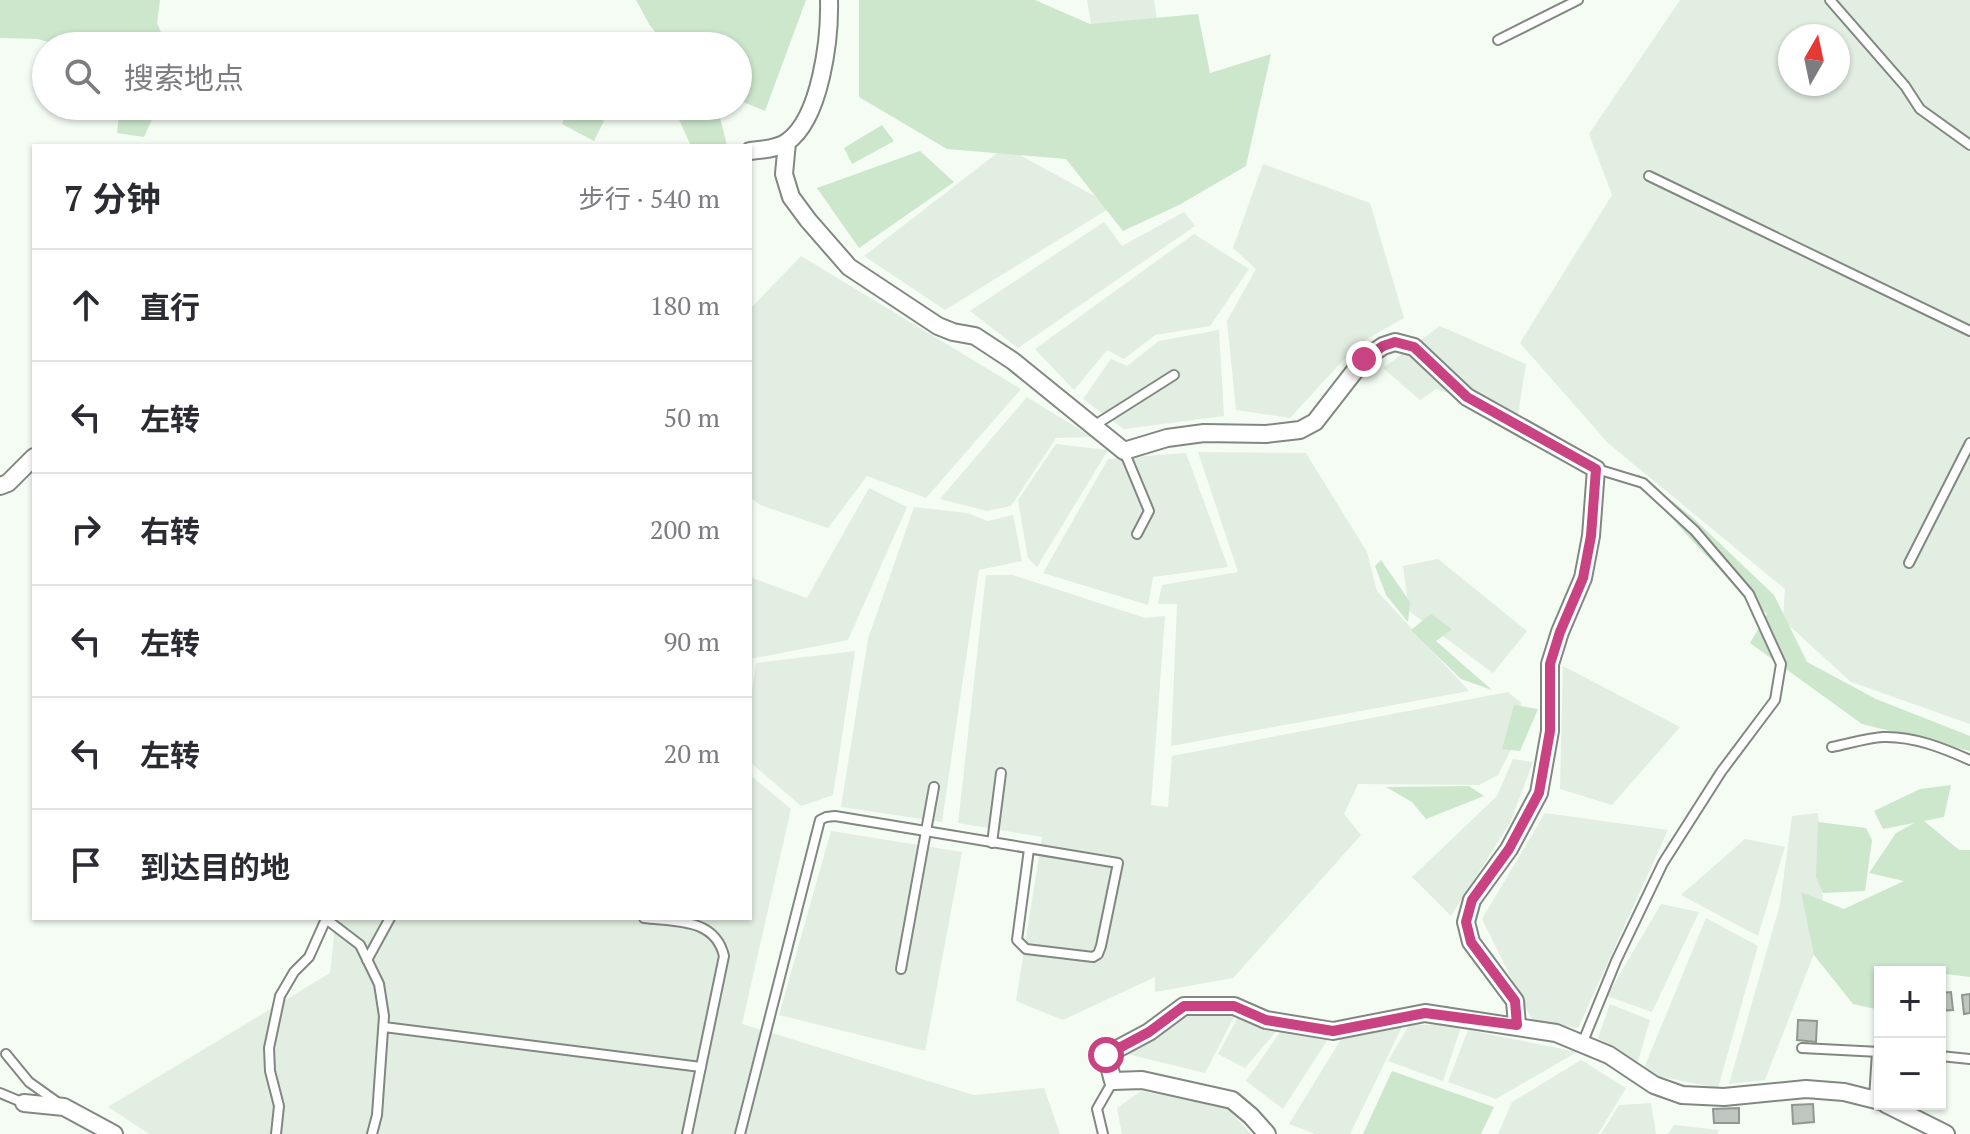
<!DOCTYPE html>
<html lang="zh">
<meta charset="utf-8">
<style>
body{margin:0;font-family:"PT Serif","Noto Sans SC",serif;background:#f2f2f3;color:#2b2b33}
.controls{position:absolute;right:24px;bottom:24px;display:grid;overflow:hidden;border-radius:0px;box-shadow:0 2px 6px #0004}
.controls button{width:72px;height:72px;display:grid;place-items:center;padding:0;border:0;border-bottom:2px solid #e1e1e2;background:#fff;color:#2b2b33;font:40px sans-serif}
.compass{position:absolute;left:1778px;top:24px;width:72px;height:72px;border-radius:50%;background:#fff;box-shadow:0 2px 6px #0004;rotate:9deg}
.stop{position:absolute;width:24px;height:24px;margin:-18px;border:6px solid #c94281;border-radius:50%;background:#fff}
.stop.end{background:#c94281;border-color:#fff;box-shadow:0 2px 8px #0008}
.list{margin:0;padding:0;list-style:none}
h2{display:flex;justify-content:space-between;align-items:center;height:104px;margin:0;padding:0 32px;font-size:34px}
h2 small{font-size:26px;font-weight:400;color:#7c7c81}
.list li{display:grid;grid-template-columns:52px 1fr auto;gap:24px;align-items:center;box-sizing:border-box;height:112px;padding:0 32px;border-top:2px solid #e1e1e2}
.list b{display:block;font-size:30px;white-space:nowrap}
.list em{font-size:26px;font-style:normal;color:#7c7c81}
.icon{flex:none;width:44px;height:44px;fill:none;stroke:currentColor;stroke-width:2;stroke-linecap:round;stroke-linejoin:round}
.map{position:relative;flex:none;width:1970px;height:1134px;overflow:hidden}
.search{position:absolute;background:#fff;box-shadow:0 2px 6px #0004;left:32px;top:32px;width:720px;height:88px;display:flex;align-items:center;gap:20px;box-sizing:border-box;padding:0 28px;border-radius:44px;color:#7c7c81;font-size:30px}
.panel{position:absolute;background:#fff;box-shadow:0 2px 6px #0004;left:32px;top:144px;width:720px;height:776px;border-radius:0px}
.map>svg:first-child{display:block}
.built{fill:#e2eee2;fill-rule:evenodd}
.green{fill:#cce7cc}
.building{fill:#bfc6bf;stroke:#909790;stroke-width:2}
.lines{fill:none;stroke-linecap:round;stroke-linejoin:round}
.service-casing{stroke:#818881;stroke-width:12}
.minor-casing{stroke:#818881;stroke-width:20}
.service{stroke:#fff;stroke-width:8}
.minor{stroke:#fff;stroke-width:16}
.route{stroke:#c94281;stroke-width:10}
</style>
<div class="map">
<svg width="1970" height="1134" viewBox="0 0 1970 1134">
<rect width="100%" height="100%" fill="#f4fcf4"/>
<!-- built -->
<g class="built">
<path d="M1087 0H1154L1159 33 1094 39Z"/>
<path d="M1680 0H1970V724L1851 682 1783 620 1785 589 1608 443 1520 343 1612 195 1589 134ZM1790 36H1838V84H1790Z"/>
<path d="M1005 147 1113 206 945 310 864 256Z"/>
<path d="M1263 164 1370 203 1404 318 1358 344 1290 418 1236 410 1227 321 1256 269 1233 248Z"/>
<path d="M1184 212 1195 226 1018 348 970 311 1104 222 1122 246Z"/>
<path d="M1194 234 1249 269 1210 326 1155 335 1124 359 1107 350 1074 390 1035 349Z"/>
<path d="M801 256 1021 389 926 498 867 476 828 528 760 505 750 497V309Z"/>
<path d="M1440 326 1526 364 1518 415 1436 389 1420 400 1383 368Z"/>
<path d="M1219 330 1224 416 1124 429 1083 399 1111 359 1127 366 1159 341Z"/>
<path d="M1027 397 1092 437 1056 438 1011 506 987 511 940 499Z"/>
<path d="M1056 444 1108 450 1037 567 1028 558 1018 500Z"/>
<path d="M1198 452 1306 453 1367 552 1377 591 1469 691 1171 746 1177 604H1158L1162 585 1238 572Z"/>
<path d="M1186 453 1228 567 1153 577 1148 605 1043 573 1108 459Z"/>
<path d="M869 488 907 507 848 640 750 659V577L807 598Z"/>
<path d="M914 507 967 513 988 521 1013 515 1022 561 979 570 942 822 841 807 868 639Z"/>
<path d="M1438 559 1527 631 1493 673 1409 611 1403 566Z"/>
<path d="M986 575H1013L1145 618 1165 616 1151 805 1168 807 1172 756 1508 692 1521 703 1515 742 1498 775 1479 785 1358 784 1344 814 1361 835 1233 978 1155 992V977L1063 1020 1016 1001 1042 837 958 823Z"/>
<path d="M855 651 833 795 801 806 750 762V704L756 663Z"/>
<path d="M1563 666 1680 727 1612 805 1560 789Z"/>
<path d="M1513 759 1533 762 1510 823 1451 916 1412 877 1497 796Z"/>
<path d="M750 775 791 809 742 1024 974 1095 1044 1088 1060 1134H149L108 1107 330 973 336 918H750Z"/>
<path d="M1545 813 1668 830 1578 1028 1532 1020 1482 919Z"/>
<path d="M1818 813 1824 928 1765 1080 1729 1084 1780 904 1792 816Z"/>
<path d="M831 831 962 852 925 1051 779 1015Z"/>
<path d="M1745 839 1785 847 1758 936 1681 895Z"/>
<path d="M1661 904 1699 912 1652 1012 1607 996Z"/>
<path d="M1706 918 1758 946 1718 1088 1642 1073Z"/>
<path d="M1610 1004 1650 1020 1637 1064 1598 1038Z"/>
<path d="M1171 1006 1235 1015 1205 1073 1123 1053Z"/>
<path d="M1240 1013 1279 1028 1245 1068 1218 1054Z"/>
<path d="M1462 1024 1443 1081 1388 1061 1409 1025Z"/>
<path d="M1402 1027 1350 1134H1315L1289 1124 1343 1036Z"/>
<path d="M1283 1028 1328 1039 1283 1109 1246 1081Z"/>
<path d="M1468 1030 1577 1052 1496 1099 1448 1082Z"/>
<path d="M1581 1060 1626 1088 1598 1134H1498L1512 1102Z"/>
<path d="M1141 1091 1227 1108 1251 1134H1122L1117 1108Z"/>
<path d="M1651 1103 1656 1134H1601L1619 1105Z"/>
<path d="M1674 1125 1719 1130 1718 1134H1668Z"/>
</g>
<!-- green -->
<g class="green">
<path d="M0 0H160L157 23 167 46H61L38 39 0 38Z"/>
<path d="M636 0H806L765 111 738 100V46H666L649 24Z"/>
<path d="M859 0H1035L1090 24 1198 14 1210 73 1271 54 1246 166 1179 205 1123 231 1066 159 947 149 859 97Z"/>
<path d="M120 106H164L157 108 144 137 117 133Z"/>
<path d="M570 106 604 121 594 141 562 124Z"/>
<path d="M678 106H717L727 145 691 146 676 113Z"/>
<path d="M882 125 894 141 852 164 844 148Z"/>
<path d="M920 151 954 182 859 248 817 188Z"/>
<path d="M1637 473 1691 516 1774 595 1807 662 1876 699 1970 736V751L1862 724 1750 643 1767 614C1719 570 1674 526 1637 473Z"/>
<path d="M1381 560 1410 602 1408 622 1386 595 1375 566Z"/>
<path d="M1431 614 1452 629 1436 641 1492 690 1461 679 1411 630Z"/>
<path d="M1514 705 1538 709 1520 751 1502 749Z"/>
<path d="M1951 785 1944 817 1924 821 1959 850H1970V977L1923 971 1880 972V1010L1853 1004 1814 955 1801 892 1844 909 1904 881 1869 873 1896 833 1914 823 1883 829 1874 811 1920 789Z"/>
<path d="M1469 786 1484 796 1426 819 1412 802 1386 787Z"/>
<path d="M1818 822 1866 828 1872 840 1865 891 1823 893 1816 877Z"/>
<path d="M1392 1071 1494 1107 1481 1134H1363Z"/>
</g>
<!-- building -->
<g class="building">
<path d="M1951 992 1953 1010 1940 1011V993Z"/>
<path d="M1970 994V1013L1964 1014 1962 995Z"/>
<path d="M1798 1020 1817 1021 1816 1042 1797 1040Z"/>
<path d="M1813 1104 1814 1122 1793 1124 1792 1105Z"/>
<path d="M1739 1108V1123H1714L1713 1109Z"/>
</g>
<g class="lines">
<defs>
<g id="service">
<path d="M1830 0 1905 86 1920 109 1970 145"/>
<path d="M1498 40 1578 0"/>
<path d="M1649 176 1970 331"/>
<path d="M1095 425 1174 375"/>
<path d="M1124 451 1149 511 1137 534"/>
<path d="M1909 563 1970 443"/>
<path d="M1832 747C1848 744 1866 738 1883 737 1913 736 1943 748 1970 760"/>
<path d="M992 843 1001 773"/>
<path d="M644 918C676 922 715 918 724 956L687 1134"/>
<path d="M367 960 390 918"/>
<path d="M901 969 934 787"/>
<path d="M384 1027 701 1067"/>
<path d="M1582 1044 1616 961 1663 863 1721 772 1775 700 1781 664 1749 594 1695 531 1643 483 1597 469"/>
<path d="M1802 1048 1880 1052"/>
<path d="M6 1054 29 1082 57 1102"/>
<path d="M1940 1056 1970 1059"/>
<path d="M0 1093 24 1103"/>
<path d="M1874 1099 1877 1052"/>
<path d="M276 1134 279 1106 270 1071 269 1048 280 996 294 972 309 957 326 919 360 945 379 984 384 1016 377 1115 372 1134"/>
<path d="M740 1134 820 820 826 817 835 816 1118 863 1101 946 1098 954 1093 957 1026 949 1017 940 1029 849"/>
<path d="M1103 1134 1097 1109 1113 1081"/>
</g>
<g id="minor">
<path d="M787 142 784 174 791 197 808 220 849 267 938 326 953 332 975 336 1013 361 1124 451 1167 438 1204 433 1266 434 1300 430 1315 422 1364 359 1383 346 1395 342 1414 347 1467 397 1596 469 1591 536 1583 578 1560 632 1550 664V731L1539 793 1509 849 1472 900 1466 922 1471 942 1515 1001 1517 1025"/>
<path d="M750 151C761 150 777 149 787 142 821 118 830 38 829 0"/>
<path d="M0 486 8 483 34 457"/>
<path d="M24 1103 64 1107 114 1134"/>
<path d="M1886 1104 1946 1134"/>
<path d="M1267 1134 1251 1116 1232 1100 1142 1080 1113 1081 1106 1055 1149 1032 1184 1006H1234L1266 1020 1333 1031 1425 1013 1556 1033 1609 1055 1654 1085 1682 1095 1724 1097 1806 1089 1844 1092 1880 1101"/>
</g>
</defs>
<!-- service casing -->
<use href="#service" class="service-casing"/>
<!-- minor casing -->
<use href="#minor" class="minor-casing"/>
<!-- service -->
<use href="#service" class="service"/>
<!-- minor -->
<use href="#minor" class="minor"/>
</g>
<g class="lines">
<!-- route -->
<path class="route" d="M1106 1055 1149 1032 1184 1006H1234L1266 1020 1333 1031 1425 1013 1517 1025 1515 1001 1471 942 1466 922 1472 900 1509 849 1539 793 1550 731V664L1560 632 1583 578 1591 536 1596 469 1467 397 1414 347 1395 342 1383 346 1364 359"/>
</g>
</svg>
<div class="controls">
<button>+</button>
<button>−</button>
</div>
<svg class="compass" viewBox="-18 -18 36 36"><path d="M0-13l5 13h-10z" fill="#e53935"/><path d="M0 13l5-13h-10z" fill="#7c7c81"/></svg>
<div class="stop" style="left:1106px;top:1055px"></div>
<div class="stop end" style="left:1364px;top:359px"></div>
<div class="search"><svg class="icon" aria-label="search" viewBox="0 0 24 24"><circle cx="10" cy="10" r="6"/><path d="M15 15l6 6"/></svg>搜索地点</div>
<section class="panel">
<h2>7 分钟<small>步行 · 540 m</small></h2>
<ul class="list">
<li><svg class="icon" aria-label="ahead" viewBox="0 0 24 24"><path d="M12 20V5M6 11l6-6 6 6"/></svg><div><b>直行</b></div><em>180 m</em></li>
<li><svg class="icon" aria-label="left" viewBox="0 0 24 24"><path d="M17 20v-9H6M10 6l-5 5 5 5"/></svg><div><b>左转</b></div><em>50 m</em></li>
<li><svg class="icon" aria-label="right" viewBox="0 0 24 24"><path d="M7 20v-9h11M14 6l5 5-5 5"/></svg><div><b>右转</b></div><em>200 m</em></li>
<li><svg class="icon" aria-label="left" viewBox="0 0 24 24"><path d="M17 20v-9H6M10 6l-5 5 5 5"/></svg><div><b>左转</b></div><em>90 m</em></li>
<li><svg class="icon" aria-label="left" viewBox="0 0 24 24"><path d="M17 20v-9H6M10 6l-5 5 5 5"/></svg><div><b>左转</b></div><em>20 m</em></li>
<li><svg class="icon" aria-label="arrive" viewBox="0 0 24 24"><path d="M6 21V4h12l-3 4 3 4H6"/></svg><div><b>到达目的地</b></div></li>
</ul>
</section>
</div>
